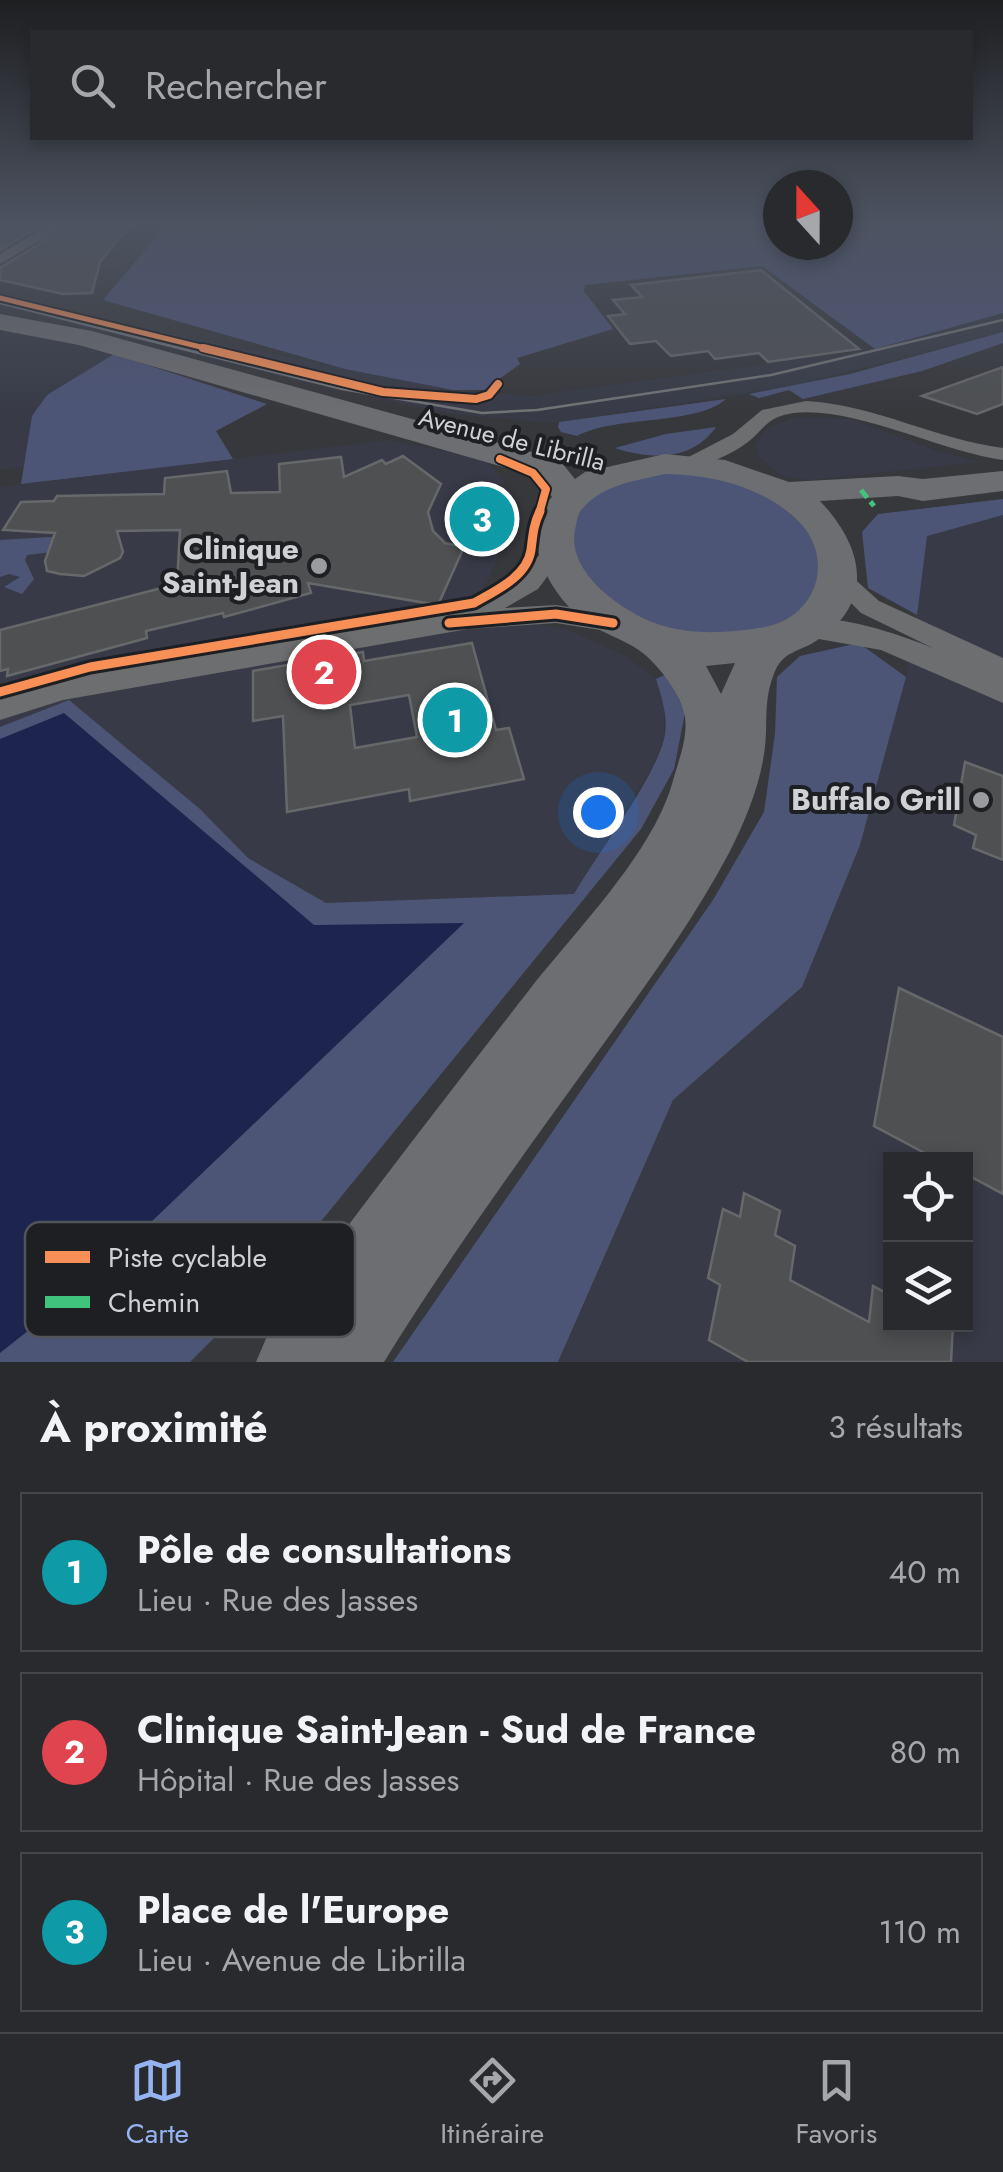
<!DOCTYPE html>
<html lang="fr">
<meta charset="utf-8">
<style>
body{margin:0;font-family:Jost,sans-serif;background:#313235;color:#f1f3f6}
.controls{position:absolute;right:30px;bottom:30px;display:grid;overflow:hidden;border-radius:0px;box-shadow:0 5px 15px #0003}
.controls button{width:90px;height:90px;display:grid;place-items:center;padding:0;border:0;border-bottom:2px solid #454649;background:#292a2d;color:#f1f3f6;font:50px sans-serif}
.compass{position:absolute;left:763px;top:170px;width:90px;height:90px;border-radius:50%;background:#292a2d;box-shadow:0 5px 15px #0003;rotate:339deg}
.you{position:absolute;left:598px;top:812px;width:35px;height:35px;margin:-25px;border:8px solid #fff;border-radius:50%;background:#1a73e8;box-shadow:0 0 0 15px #1a73e833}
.badge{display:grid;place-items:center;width:65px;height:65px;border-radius:50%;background:#95b2f1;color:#fff;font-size:32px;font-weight:700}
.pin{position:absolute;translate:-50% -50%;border:5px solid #fff;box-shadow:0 2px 10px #0006}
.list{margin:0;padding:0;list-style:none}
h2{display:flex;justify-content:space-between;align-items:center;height:130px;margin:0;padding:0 40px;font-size:42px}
h2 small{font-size:32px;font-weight:400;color:#a5a7aa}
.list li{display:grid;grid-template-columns:65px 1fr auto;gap:30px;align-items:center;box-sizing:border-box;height:160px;margin:0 20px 20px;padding:0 20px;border:2px solid #454649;border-radius:0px}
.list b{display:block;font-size:38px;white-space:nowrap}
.list p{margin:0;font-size:32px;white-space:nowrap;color:#a5a7aa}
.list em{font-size:32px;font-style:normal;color:#a5a7aa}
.icon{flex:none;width:55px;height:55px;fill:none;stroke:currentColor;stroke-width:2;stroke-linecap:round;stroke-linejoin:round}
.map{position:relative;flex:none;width:1003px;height:1362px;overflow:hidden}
.search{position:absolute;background:#292a2d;box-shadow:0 5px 15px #0003;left:30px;right:30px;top:30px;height:110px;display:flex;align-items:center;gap:25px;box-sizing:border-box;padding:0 35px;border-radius:0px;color:#a5a7aa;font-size:38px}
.sheet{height:670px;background:#292a2d}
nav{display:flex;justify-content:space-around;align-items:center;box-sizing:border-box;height:140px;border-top:2px solid #454649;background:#292a2d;font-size:28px;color:#a5a7aa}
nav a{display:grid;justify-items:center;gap:5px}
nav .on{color:#95b2f1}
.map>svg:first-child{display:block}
.built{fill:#383b47;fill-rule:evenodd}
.green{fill:#4d5577}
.water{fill:#1d244e}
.building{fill:#4e5052;stroke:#676869;stroke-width:2.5;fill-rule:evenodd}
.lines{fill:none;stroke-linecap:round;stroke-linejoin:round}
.minor{fill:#6d6e6f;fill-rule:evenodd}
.primary{fill:#6d6e71;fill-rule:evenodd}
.tram{stroke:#727375;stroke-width:2.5}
.quiet{stroke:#40c37c;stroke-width:5;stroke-dasharray:10 5;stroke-linecap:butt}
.cycleway-far2-casing{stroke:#1e1f22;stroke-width:9}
.cycleway-far1-casing{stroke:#1e1f22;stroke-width:12}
.cycleway-casing{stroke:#1e1f22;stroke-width:15}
.cycleway-far2{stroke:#f78f57;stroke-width:5}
.cycleway-far1{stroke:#f78f57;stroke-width:8}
.cycleway{stroke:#f78f57;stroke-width:9}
.poi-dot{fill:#9a9b9f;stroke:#1e1f22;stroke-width:4}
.labels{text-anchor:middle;stroke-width:8;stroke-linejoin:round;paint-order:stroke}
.far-street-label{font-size:25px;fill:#d0d1d5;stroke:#1e1f22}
.poi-label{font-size:30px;font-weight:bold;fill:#d0d1d5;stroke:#1e1f22;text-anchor:end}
.key{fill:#1e1f22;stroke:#535458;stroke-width:2.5}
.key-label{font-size:28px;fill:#d0d1d5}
</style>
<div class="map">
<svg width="1003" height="1362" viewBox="0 0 1003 1362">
<rect width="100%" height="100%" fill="#37383c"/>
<!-- built -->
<g class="built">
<path d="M0 299 453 390 531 396 875 349 1003 313V332L788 387 551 423 452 414 301 381 0 306Z"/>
<path d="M0 326 114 354 47 395 32 416 25 467 0 470Z"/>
<path d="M795 417 851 419 937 451 978 462 810 480 783 476 760 458 755 446 767 428Z"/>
<path d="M388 440 470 456 489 464 503 480 511 506V529L483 590 510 618 565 629 624 655 656 679 665 710 664 739 652 768 574 894 326 903 248 858 200 809 69 700 0 727V487Z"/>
<path d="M1003 515V1362H559L673 1100 802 987 860 845 906 677 927 535ZM890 1160H966V1324H890Z"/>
</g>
<!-- green -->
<g class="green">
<path d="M168 223H778V245H838V223H1003V313L875 349 762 266 585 285 584 291 613 329 517 358 520 364 484 390H453L345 369 103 300Z"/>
<path d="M1003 332V343L922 371 803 399 789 390 759 398 749 394 850 374Z"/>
<path d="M114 354 267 404 216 431 233 459 21 484 32 416 47 395Z"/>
<path d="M726 399C695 426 616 415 577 436L561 432 558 427 559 422Z"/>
<path d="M716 427C692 461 652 460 615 448L666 434Z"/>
<path d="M692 471 757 488 807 523 826 569 801 613 761 632 682 634 630 618 578 576 567 529C598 475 636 476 692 471Z"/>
<path d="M1003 499V515L927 536 917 615 868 588 862 532 878 514Z"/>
<path d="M100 534 52 552 27 555 25 560 34 579 22 594 4 587 20 577 9 574 0 577V540Z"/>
<path d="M859 643 906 677 860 845 802 987 673 1100 558 1362H393L713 900 764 812 775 734 777 677 800 656Z"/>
<path d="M667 674 685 713 674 769 641 829 278 1274 190 1362H0V727L69 700 200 809 248 858 326 903 574 894C597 854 654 780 664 739 669 719 662 698 656 679Z"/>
</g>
<!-- water -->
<path class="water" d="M64 713 314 925 464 923 82 1288 0 1353V739Z"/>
<!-- building -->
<g class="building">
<path d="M0 223H45L0 250Z"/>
<path d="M73 223H132L100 262 92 293 63 294 0 280V268Z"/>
<path d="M761 270 859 349 768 362 759 353 715 359 708 351 671 356 656 341 630 344 608 316 625 314 613 300 642 297 631 285Z"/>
<path d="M1003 367V404L977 414 922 396Z"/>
<path d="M403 456 441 484 428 512 433 531 445 543 464 547 438 605 308 583 311 593 224 617 223 613 146 631 147 638 7 676 8 669 0 671V630L177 584 180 530 117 531 123 552 120 558 84 576 60 574 47 571 45 561 55 533 3 530 21 502 54 501 57 496 164 494 165 478 227 471 231 493 280 492 279 464 341 457 344 477 382 460 386 464Z"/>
<path d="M472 643 496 730 509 728 524 779 410 801 409 789 287 812 283 716 253 721V671L363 652 364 661ZM409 695 417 737 355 748 350 705Z"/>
<path d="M965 762 1003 776V860L973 848 976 835 954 825Z"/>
<path d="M899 988 1003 1037V1194L966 1174V1160H938L874 1126Z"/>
<path d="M744 1193 780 1211 775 1235 795 1246 790 1280 869 1322 873 1286 890 1295V1324H953L951 1362H748L709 1340 720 1285 708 1278 723 1209 740 1217Z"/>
</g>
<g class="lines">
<!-- minor -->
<g class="minor">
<path d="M53 223H69L0 264V254Z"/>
<path d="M806 401C875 405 935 439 1003 448V460C939 452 834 396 778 417 765 422 759 434 748 442 731 455 706 465 685 470L675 464 733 434 762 410Z"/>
<path d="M554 544 562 547 566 552 562 557 538 589 505 608 556 605 613 614 622 617 626 623 622 629 613 632 556 623 468 629 63 700 0 720V698L62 678 461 612 520 577 546 547Z"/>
<path d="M841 573 850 575 879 601 1003 658V703L881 650 796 635 792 628 796 621C832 611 898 634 933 648L861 613 829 581Z"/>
</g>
<!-- primary -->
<path class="primary" d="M0 314 92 331 550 457 562 463 575 479 585 472 665 454 725 460 789 482 898 476 923 479 1003 471V491L923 501 898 496 820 501C863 546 877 602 816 641 799 652 784 651 775 671 761 705 770 727 763 760 758 790 743 826 729 853 688 930 637 997 586 1068 518 1162 445 1263 384 1362H256L268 1334C353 1217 441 1103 530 989 577 929 651 855 672 784 678 762 688 739 685 717 681 695 661 668 644 654 630 642 607 635 591 625 552 601 515 536 552 497L538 477 79 345 0 330ZM665 474C711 475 757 485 793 516 839 555 818 621 759 628 726 633 693 635 660 625 624 613 566 573 575 530 577 522 577 514 582 509 604 484 635 481 665 474ZM735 663 721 694 706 666Z"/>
<!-- tram -->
<path class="tram" d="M0 303 342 389 482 413 537 410 771 375 1003 320"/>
<!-- quiet -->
<path class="quiet" d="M861 490 874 506"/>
<defs>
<path id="cycleway-far2" d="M0 298 213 350"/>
<g id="cycleway-far1">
<path d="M203 348 383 392 476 399 489 395 498 384"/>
<path d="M500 459 533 473 546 489 539 514"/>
</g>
<g id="cycleway">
<path d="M449 623 556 614 613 623"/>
<path d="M0 692 90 667 474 603C495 591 527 577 531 550 533 535 533 526 540 511"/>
</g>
</defs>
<!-- cycleway-far2 casing -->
<use href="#cycleway-far2" class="cycleway-far2-casing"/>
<!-- cycleway-far1 casing -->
<use href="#cycleway-far1" class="cycleway-far1-casing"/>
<!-- cycleway casing -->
<use href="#cycleway" class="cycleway-casing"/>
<!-- cycleway-far2 -->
<use href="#cycleway-far2" class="cycleway-far2"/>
<!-- cycleway-far1 -->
<use href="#cycleway-far1" class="cycleway-far1"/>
<!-- cycleway -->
<use href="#cycleway" class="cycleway"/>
</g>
<!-- sky -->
<linearGradient id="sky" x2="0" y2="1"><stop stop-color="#1e1f21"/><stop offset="0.54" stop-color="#4d5361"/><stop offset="1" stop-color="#4d5361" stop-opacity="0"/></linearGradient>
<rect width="1003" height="414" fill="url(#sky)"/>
<!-- markers -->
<g class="poi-dot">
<circle cx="319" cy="566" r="10"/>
<circle cx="981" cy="800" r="10"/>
</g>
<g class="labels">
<!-- far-street labels -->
<g class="far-street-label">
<text transform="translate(512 439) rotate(14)" y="9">Avenue de Librilla</text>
</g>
<!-- poi labels -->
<g class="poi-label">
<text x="299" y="559">Clinique<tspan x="299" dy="34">Saint-Jean</tspan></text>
<text x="961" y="810">Buffalo Grill</text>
</g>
</g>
<!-- legend -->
<rect x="25" y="1222" width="330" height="115" rx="15" class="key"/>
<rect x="45" y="1251" width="45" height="12" fill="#f78f57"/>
<rect x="45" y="1296" width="45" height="12" fill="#40c37c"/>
<g class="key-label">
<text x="108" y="1267">Piste cyclable</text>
<text x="108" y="1312">Chemin</text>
</g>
</svg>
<div class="controls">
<button><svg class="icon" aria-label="locate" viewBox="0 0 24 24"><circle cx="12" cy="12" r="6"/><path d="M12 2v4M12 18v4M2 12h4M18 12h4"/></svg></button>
<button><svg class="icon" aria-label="layers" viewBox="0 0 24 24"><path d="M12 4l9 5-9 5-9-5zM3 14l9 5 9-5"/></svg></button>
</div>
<svg class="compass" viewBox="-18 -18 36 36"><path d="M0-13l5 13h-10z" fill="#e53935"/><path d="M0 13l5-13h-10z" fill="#a5a7aa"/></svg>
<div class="you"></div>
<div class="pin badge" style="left:455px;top:720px;background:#0f9aa8">1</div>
<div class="pin badge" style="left:324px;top:672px;background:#e0444e">2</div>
<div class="pin badge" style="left:482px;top:519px;background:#0f9aa8">3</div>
<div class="search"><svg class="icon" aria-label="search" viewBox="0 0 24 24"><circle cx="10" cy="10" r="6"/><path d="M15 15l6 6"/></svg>Rechercher</div>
</div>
<section class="sheet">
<h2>À proximité<small>3 résultats</small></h2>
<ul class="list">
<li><span class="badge" style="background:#0f9aa8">1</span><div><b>Pôle de consultations</b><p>Lieu · Rue des Jasses</p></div><em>40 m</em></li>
<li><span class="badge" style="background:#e0444e">2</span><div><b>Clinique Saint-Jean - Sud de France</b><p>Hôpital · Rue des Jasses</p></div><em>80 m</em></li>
<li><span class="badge" style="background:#0f9aa8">3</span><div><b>Place de l'Europe</b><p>Lieu · Avenue de Librilla</p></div><em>110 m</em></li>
</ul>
</section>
<nav>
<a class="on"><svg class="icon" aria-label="map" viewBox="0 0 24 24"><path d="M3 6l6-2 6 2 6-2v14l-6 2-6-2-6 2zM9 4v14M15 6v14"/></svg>Carte</a>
<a><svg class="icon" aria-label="directions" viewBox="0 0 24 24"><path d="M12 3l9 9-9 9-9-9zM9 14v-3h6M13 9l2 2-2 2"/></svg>Itinéraire</a>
<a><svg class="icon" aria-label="saved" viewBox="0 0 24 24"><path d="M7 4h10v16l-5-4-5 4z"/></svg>Favoris</a>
</nav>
